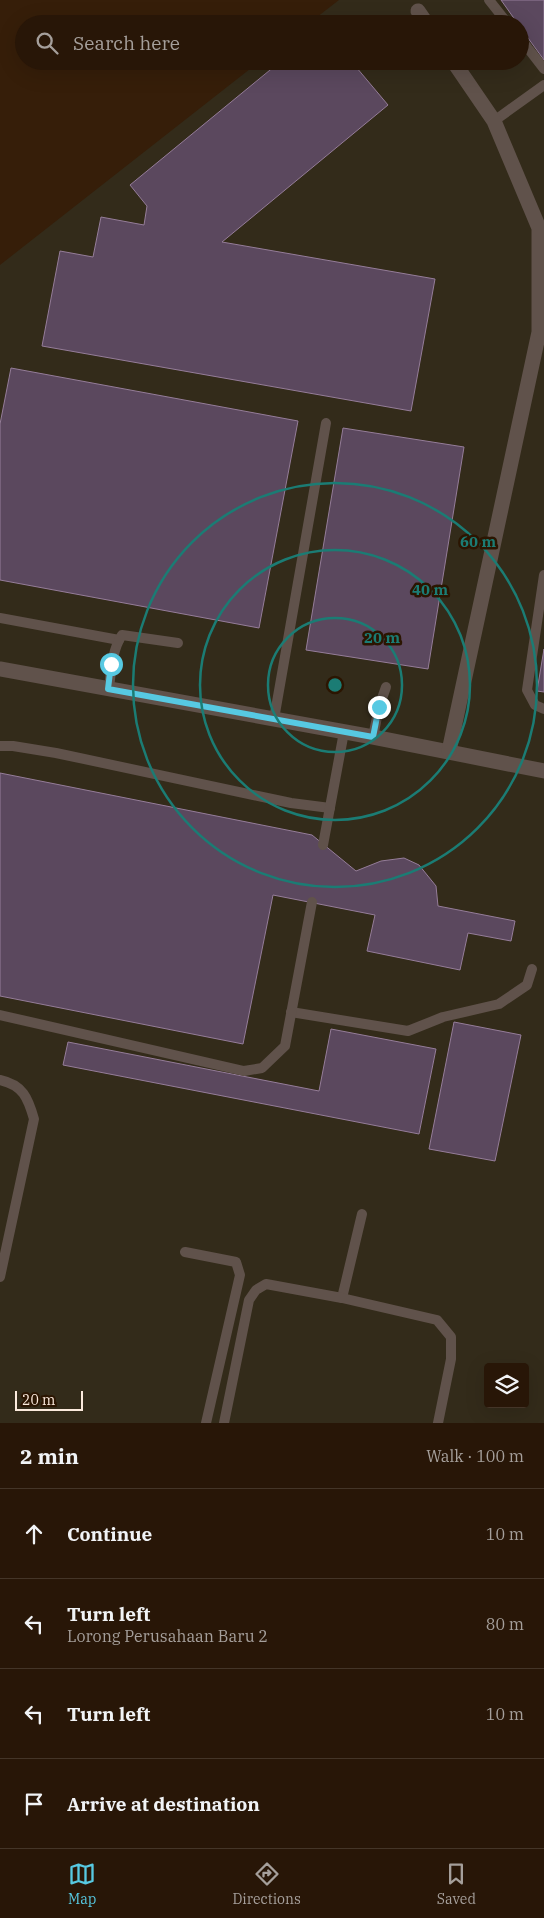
<!DOCTYPE html>
<meta charset="utf-8">
<style>
body{margin:0;font-family:"IBM Plex Serif",serif;background:#301f11;color:#f1f3f6}
.controls{position:absolute;right:15px;bottom:15px;display:grid;overflow:hidden;border-radius:5px;box-shadow:0 5px 20px #0002}
.controls button{width:45px;height:45px;display:grid;place-items:center;padding:0;border:0;border-bottom:1px solid #443528;background:#281607;color:#f1f3f6;font:25px sans-serif}
.scale{position:absolute;left:15px;bottom:12px;width:68px;box-sizing:border-box;padding-left:5px;border:2px solid #fbeadd;border-top:0;font-size:14px;line-height:18px;white-space:nowrap;color:#fbeadd;-webkit-text-stroke:4px #2b1501;paint-order:stroke}
.stop{position:absolute;width:15px;height:15px;margin:-11px;border:4px solid #57c9e2;border-radius:50%;background:#fff}
.stop.end{background:#57c9e2;border-color:#fff;box-shadow:0 1px 5px #0008}
.list{margin:0;padding:0;list-style:none}
h2{display:flex;justify-content:space-between;align-items:center;height:65px;margin:0;padding:0 20px;font-size:21px}
h2 small{font-size:16px;font-weight:400;color:#a59f9b}
.list li{display:grid;grid-template-columns:32px 1fr auto;gap:15px;align-items:center;box-sizing:border-box;height:90px;padding:0 20px;border-top:1px solid #443528}
.list b{display:block;font-size:19px;white-space:nowrap}
.list p{margin:0;font-size:16px;white-space:nowrap;color:#a59f9b}
.list em{font-size:16px;font-style:normal;color:#a59f9b}
.icon{flex:none;width:28px;height:28px;fill:none;stroke:currentColor;stroke-width:2;stroke-linecap:round;stroke-linejoin:round}
.map{position:relative;flex:none;width:544px;height:1423px;overflow:hidden}
.search{position:absolute;background:#281607;box-shadow:0 5px 20px #0002;left:15px;right:15px;top:15px;height:55px;display:flex;align-items:center;gap:12px;box-sizing:border-box;padding:0 18px;border-radius:28px;color:#a59f9b;font-size:19px}
.sheet{height:425px;background:#281607}
nav{display:flex;justify-content:space-around;align-items:center;box-sizing:border-box;height:70px;border-top:1px solid #443528;background:#281607;font-size:14px;color:#a59f9b}
nav a{display:grid;justify-items:center;gap:2px}
nav .on{color:#57c9e2}
.map>svg:first-child{display:block}
.industrial{fill:#332b1a;fill-rule:evenodd}
.building{fill:#5b485e;stroke:#957d99}
.lines{fill:none;stroke-linecap:round;stroke-linejoin:round}
.service{stroke:#60524b;stroke-width:10}
.minor{stroke:#60524b;stroke-width:15}
.route{stroke:#57c9e2;stroke-width:6}
.ring{fill:none;stroke:#1b7c74;stroke-width:2.5}
.centre{fill:#1b7c74;stroke:#2b1501;stroke-width:2.5}
.ring-label{font-size:15px;text-anchor:middle;font-weight:bold;fill:#1b7c74;stroke:#2b1501;stroke-width:5;stroke-linejoin:round;paint-order:stroke}
</style>
<div class="map">
<svg width="544" height="1423" viewBox="0 0 544 1423">
<rect width="100%" height="100%" fill="#361e09"/>
<!-- industrial -->
<path class="industrial" d="M339 0H544V1423H0V265L260 61H520V24H308ZM488 1367H525V1404H488Z"/>
<!-- building -->
<g class="building">
<path d="M501 0H544V60L520 27V24H518Z"/>
<path d="M281 61H351L388 105 222 242 435 279 411 411 42 346 60 251 93 257 101 217 144 225 147 206 130 185Z"/>
<path d="M11 368 298 421 259 628 0 580V424Z"/>
<path d="M343 428 464 447 428 669 306 650Z"/>
<path d="M544 649V692L537 691Z"/>
<path d="M0 773 312 835 356 871 381 861 404 858 419 865 436 886 438 906 515 921 511 941 468 933 460 970 367 951 375 915 273 895 243 1044 0 996Z"/>
<path d="M454 1022 521 1035 495 1161 429 1149Z"/>
<path d="M331 1029 436 1049 419 1134 63 1065 68 1042 319 1091Z"/>
</g>
<g class="lines">
<!-- service -->
<g class="service">
<path d="M489 0 508 24"/>
<path d="M520 38 544 69"/>
<path d="M494 121 544 85"/>
<path d="M544 575 527 690 535 705 544 709"/>
<path d="M0 618 119 640"/>
<path d="M109 689C111 671 112 650 122 635L178 643"/>
<path d="M274 719 326 423"/>
<path d="M373 737 379 707 386 687"/>
<path d="M0 746H13L56 753 291 803 330 808"/>
<path d="M323 845 344 732"/>
<path d="M291 1012 408 1031 443 1017 499 1004 527 985 532 969"/>
<path d="M0 1015 244 1071 262 1068 285 1046 312 902"/>
<path d="M0 1080C23 1085 28 1098 34 1119L0 1277"/>
<path d="M185 1252 236 1262 240 1275 206 1423"/>
<path d="M342 1298 362 1214"/>
<path d="M224 1423 249 1300 256 1290 266 1284 342 1298 437 1320 451 1337V1359L438 1423"/>
</g>
<!-- minor -->
<g class="minor">
<path d="M418 11 427 24"/>
<path d="M0 669 373 737 544 771"/>
<path d="M449 751 539 332V228L494 121 453 61"/>
</g>
</g>
<g class="lines">
<!-- route -->
<path class="route" d="M111 664 108 689 373 737 379 707"/>
</g>
<!-- distance rings -->
<g class="ring">
<circle cx="335" cy="685" r="67"/>
<circle cx="335" cy="685" r="135"/>
<circle cx="335" cy="685" r="202"/>
</g>
<circle cx="335" cy="685" r="8" class="centre"/>
<g class="ring-label">
<text x="478" y="547">60 m</text>
<text x="430" y="595">40 m</text>
<text x="382" y="643">20 m</text>
</g>
</svg>
<div class="controls">
<button><svg class="icon" aria-label="layers" viewBox="0 0 24 24"><path d="M12 4l9 5-9 5-9-5zM3 14l9 5 9-5"/></svg></button>
</div>
<div class="scale">20 m</div>
<div class="stop" style="left:111px;top:664px"></div>
<div class="stop end" style="left:379px;top:707px"></div>
<div class="search"><svg class="icon" aria-label="search" viewBox="0 0 24 24"><circle cx="10" cy="10" r="6"/><path d="M15 15l6 6"/></svg>Search here</div>
</div>
<section class="sheet">
<h2>2 min<small>Walk · 100 m</small></h2>
<ul class="list">
<li><svg class="icon" aria-label="ahead" viewBox="0 0 24 24"><path d="M12 20V5M6 11l6-6 6 6"/></svg><div><b>Continue</b></div><em>10 m</em></li>
<li><svg class="icon" aria-label="left" viewBox="0 0 24 24"><path d="M17 20v-9H6M10 6l-5 5 5 5"/></svg><div><b>Turn left</b><p>Lorong Perusahaan Baru 2</p></div><em>80 m</em></li>
<li><svg class="icon" aria-label="left" viewBox="0 0 24 24"><path d="M17 20v-9H6M10 6l-5 5 5 5"/></svg><div><b>Turn left</b></div><em>10 m</em></li>
<li><svg class="icon" aria-label="arrive" viewBox="0 0 24 24"><path d="M6 21V4h12l-3 4 3 4H6"/></svg><div><b>Arrive at destination</b></div></li>
</ul>
</section>
<nav>
<a class="on"><svg class="icon" aria-label="map" viewBox="0 0 24 24"><path d="M3 6l6-2 6 2 6-2v14l-6 2-6-2-6 2zM9 4v14M15 6v14"/></svg>Map</a>
<a><svg class="icon" aria-label="directions" viewBox="0 0 24 24"><path d="M12 3l9 9-9 9-9-9zM9 14v-3h6M13 9l2 2-2 2"/></svg>Directions</a>
<a><svg class="icon" aria-label="saved" viewBox="0 0 24 24"><path d="M7 4h10v16l-5-4-5 4z"/></svg>Saved</a>
</nav>
